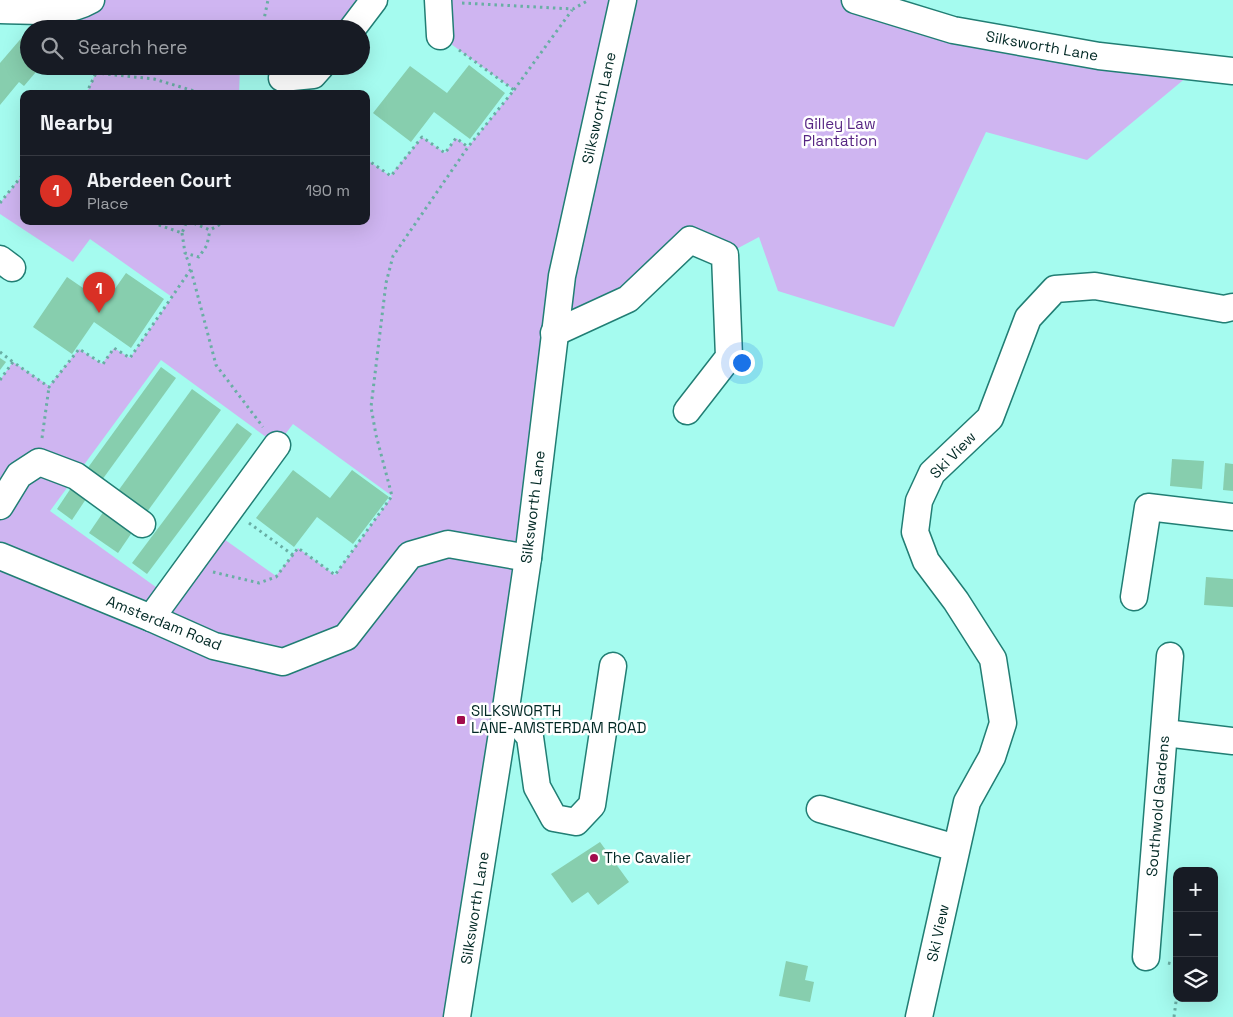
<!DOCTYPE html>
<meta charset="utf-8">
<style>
body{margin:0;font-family:"Space Grotesk",sans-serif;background:#242831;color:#f1f3f6}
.controls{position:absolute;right:15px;bottom:15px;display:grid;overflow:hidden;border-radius:10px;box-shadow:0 5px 20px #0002}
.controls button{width:45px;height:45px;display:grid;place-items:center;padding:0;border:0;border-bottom:1px solid #363941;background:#171b24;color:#f1f3f6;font:25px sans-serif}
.you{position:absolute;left:741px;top:362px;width:18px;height:18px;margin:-12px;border:4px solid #fff;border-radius:50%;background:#1a73e8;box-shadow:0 0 0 8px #1a73e833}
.badge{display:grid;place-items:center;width:32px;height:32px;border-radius:50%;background:#d93025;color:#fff;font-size:16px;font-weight:700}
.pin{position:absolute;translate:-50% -41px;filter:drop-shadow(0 1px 2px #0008)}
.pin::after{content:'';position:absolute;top:26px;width:18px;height:15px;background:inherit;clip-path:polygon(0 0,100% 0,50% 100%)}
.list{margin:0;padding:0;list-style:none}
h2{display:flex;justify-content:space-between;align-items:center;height:65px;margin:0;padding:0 20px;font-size:21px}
h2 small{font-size:16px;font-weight:400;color:#9ea1a6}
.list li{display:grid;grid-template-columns:32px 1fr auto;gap:15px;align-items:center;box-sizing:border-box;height:70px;padding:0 20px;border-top:1px solid #363941}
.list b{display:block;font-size:19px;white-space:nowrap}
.list p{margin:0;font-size:16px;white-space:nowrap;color:#9ea1a6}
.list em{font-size:16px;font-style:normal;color:#9ea1a6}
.icon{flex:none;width:28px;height:28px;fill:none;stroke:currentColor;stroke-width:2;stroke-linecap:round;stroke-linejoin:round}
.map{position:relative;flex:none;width:1233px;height:1017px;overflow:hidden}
.search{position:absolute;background:#171b24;box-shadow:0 5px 20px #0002;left:20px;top:20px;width:350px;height:55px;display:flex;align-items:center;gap:12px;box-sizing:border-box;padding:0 18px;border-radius:28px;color:#9ea1a6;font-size:19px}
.panel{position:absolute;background:#171b24;box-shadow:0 5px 20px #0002;left:20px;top:90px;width:350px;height:135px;border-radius:10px}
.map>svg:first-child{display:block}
.green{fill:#cfb5f1;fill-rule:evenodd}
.building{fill:#87ceae}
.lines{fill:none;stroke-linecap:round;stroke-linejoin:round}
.minor-casing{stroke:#217e74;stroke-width:29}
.path{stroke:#69aea4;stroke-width:3;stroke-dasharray:2.5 4;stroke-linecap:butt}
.minor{stroke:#fff;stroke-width:26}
.poi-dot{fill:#a20c4c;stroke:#fff;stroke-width:2}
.labels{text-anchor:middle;stroke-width:5;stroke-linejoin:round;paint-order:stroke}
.street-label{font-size:15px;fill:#022925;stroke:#fff}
.park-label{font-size:15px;fill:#572683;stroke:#fff}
.poi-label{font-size:15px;fill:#022925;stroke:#fff;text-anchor:start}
</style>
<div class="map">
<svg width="1233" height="1017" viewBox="0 0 1233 1017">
<rect width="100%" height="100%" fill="#a5fbef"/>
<!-- green -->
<g class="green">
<path d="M91 0H374L352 29H84L79 7Z"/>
<path d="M438 0H855L1199 67 1087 160 986 132 894 327 778 291 759 237 725 255 690 241 628 299 554 333 457 1017H0V380L13 362 49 386 79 349 102 364 114 348 130 358 172 297 90 239 73 262 0 214V203L24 173V221H366V159L390 176 422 137 445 153 456 138 468 147 514 90 440 36ZM161 360 277 445 293 424 392 496 335 575 298 548 276 576 214 532 167 595 50 511Z"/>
<path d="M94 66H240L239 94H86L96 73Z"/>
</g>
<!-- building -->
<g class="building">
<path d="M24 35 29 39V66H41L24 86 19 82 0 105V63Z"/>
<path d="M469 65 505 93 470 139 434 112 411 142 373 113 410 66 447 93Z"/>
<path d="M126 273 164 299 131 348 94 322 72 354 33 327 67 277 105 303Z"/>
<path d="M0 358 6 362 0 370Z"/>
<path d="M161 367 176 378 102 480 87 469Z"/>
<path d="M192 389 221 410 147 512 118 491Z"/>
<path d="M237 423 252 434 147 574 132 563Z"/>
<path d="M1172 459 1204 461 1202 489 1170 486Z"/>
<path d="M1225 463 1233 464V491L1223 490Z"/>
<path d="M293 470 330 498 352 470 389 497 353 544 317 517 294 547 256 518Z"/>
<path d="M71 488 86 499 72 520 57 509Z"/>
<path d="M104 511 133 531 118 553 89 533Z"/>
<path d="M1206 577 1233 579V607L1204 605Z"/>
<path d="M600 842 629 882 598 905 588 892 572 903 551 874Z"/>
<path d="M786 961 808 966 805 980 814 982 810 1002 779 996Z"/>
</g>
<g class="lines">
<defs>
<g id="minor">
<path d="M438 0 440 36"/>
<path d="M855 0 953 30 1099 56 1233 71"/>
<path d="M0 10C31 10 63 16 91 0"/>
<path d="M352 29 374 0"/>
<path d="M282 78 313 75 321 66"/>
<path d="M0 259 12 268"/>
<path d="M554 333 628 299 690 240 725 255 729 357 687 411"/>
<path d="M0 506 19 475 39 462 76 476 142 524"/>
<path d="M0 556 151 618 214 646 283 662 346 637 410 555 448 544 528 558"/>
<path d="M1134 597 1148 507 1233 517"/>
<path d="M151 618 277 445"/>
<path d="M506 708 530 737 537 787 554 818 576 822 592 805 613 666"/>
<path d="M1165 733 1233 741"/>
<path d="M820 809 956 848"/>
<path d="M1146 957 1170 656"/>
<path d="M457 1017 506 708 528 558 562 276 623 0"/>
<path d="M919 1017 967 802 992 757 1003 723 993 659 956 601 926 561 915 532 919 501 932 473 990 418 1028 318 1055 289 1095 286 1224 309 1233 307"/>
</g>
</defs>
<!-- minor casing -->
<use href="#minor" class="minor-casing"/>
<!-- path -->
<g class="path">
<path d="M462 3 573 9 589 0"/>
<path d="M262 29 268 0"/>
<path d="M94 66 96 73 154 79 204 94"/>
<path d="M514 90 572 10"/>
<path d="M86 94 96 73"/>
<path d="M366 159 391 176 422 137 445 153 456 138 468 147"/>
<path d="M0 203 24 173"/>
<path d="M154 221 156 224 182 233 187 221"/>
<path d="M188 221 210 230 226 221"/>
<path d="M182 233 185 253 199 257 207 245 210 230"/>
<path d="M191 270 216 365 263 427"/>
<path d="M0 352 13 362"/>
<path d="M0 380 13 362 49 387 79 349 103 364 114 348 130 358 191 269 185 253"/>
<path d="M42 438 49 387"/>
<path d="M249 523 293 555"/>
<path d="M213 572 259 583 276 577 298 548 335 575 392 496 376 435 371 407 386 283 393 256 468 147 514 90 459 50"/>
<path d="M1168 963 1177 965"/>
<path d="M1174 1017 1177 994"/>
</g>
<!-- minor -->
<use href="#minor" class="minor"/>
</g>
<!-- markers -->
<g class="poi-dot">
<rect x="456" y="715" width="10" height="10" rx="2.5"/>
<circle cx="594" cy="858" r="5"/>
</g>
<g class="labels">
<!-- street labels -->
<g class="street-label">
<text transform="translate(1042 46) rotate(10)" y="5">Silksworth Lane</text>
<text transform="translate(599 108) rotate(-78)" y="5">Silksworth Lane</text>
<text transform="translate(953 455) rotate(-46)" y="5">Ski View</text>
<text transform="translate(533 507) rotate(-83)" y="5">Silksworth Lane</text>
<text transform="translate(164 623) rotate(22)" y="5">Amsterdam Road</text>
<text transform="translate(1158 806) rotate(-85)" y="5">Southwold Gardens</text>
<text transform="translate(475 908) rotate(-81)" y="5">Silksworth Lane</text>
<text transform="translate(938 933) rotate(-78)" y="5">Ski View</text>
</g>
<!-- park labels -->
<g class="park-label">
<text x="840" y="129">Gilley Law<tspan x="840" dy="17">Plantation</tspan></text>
</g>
<!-- poi labels -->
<g class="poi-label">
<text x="471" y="716">SILKSWORTH<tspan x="471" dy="17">LANE-AMSTERDAM ROAD</tspan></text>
<text x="604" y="863">The Cavalier</text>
</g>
</g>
</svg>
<div class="controls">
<button>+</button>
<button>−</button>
<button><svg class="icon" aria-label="layers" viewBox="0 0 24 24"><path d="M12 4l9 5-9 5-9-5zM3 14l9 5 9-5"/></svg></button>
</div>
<div class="you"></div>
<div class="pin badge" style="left:99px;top:313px">1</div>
<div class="search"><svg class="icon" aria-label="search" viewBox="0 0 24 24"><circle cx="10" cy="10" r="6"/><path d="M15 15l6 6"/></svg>Search here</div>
<section class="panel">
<h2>Nearby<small></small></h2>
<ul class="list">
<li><span class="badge">1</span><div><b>Aberdeen Court</b><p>Place</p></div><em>190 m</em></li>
</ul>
</section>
</div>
